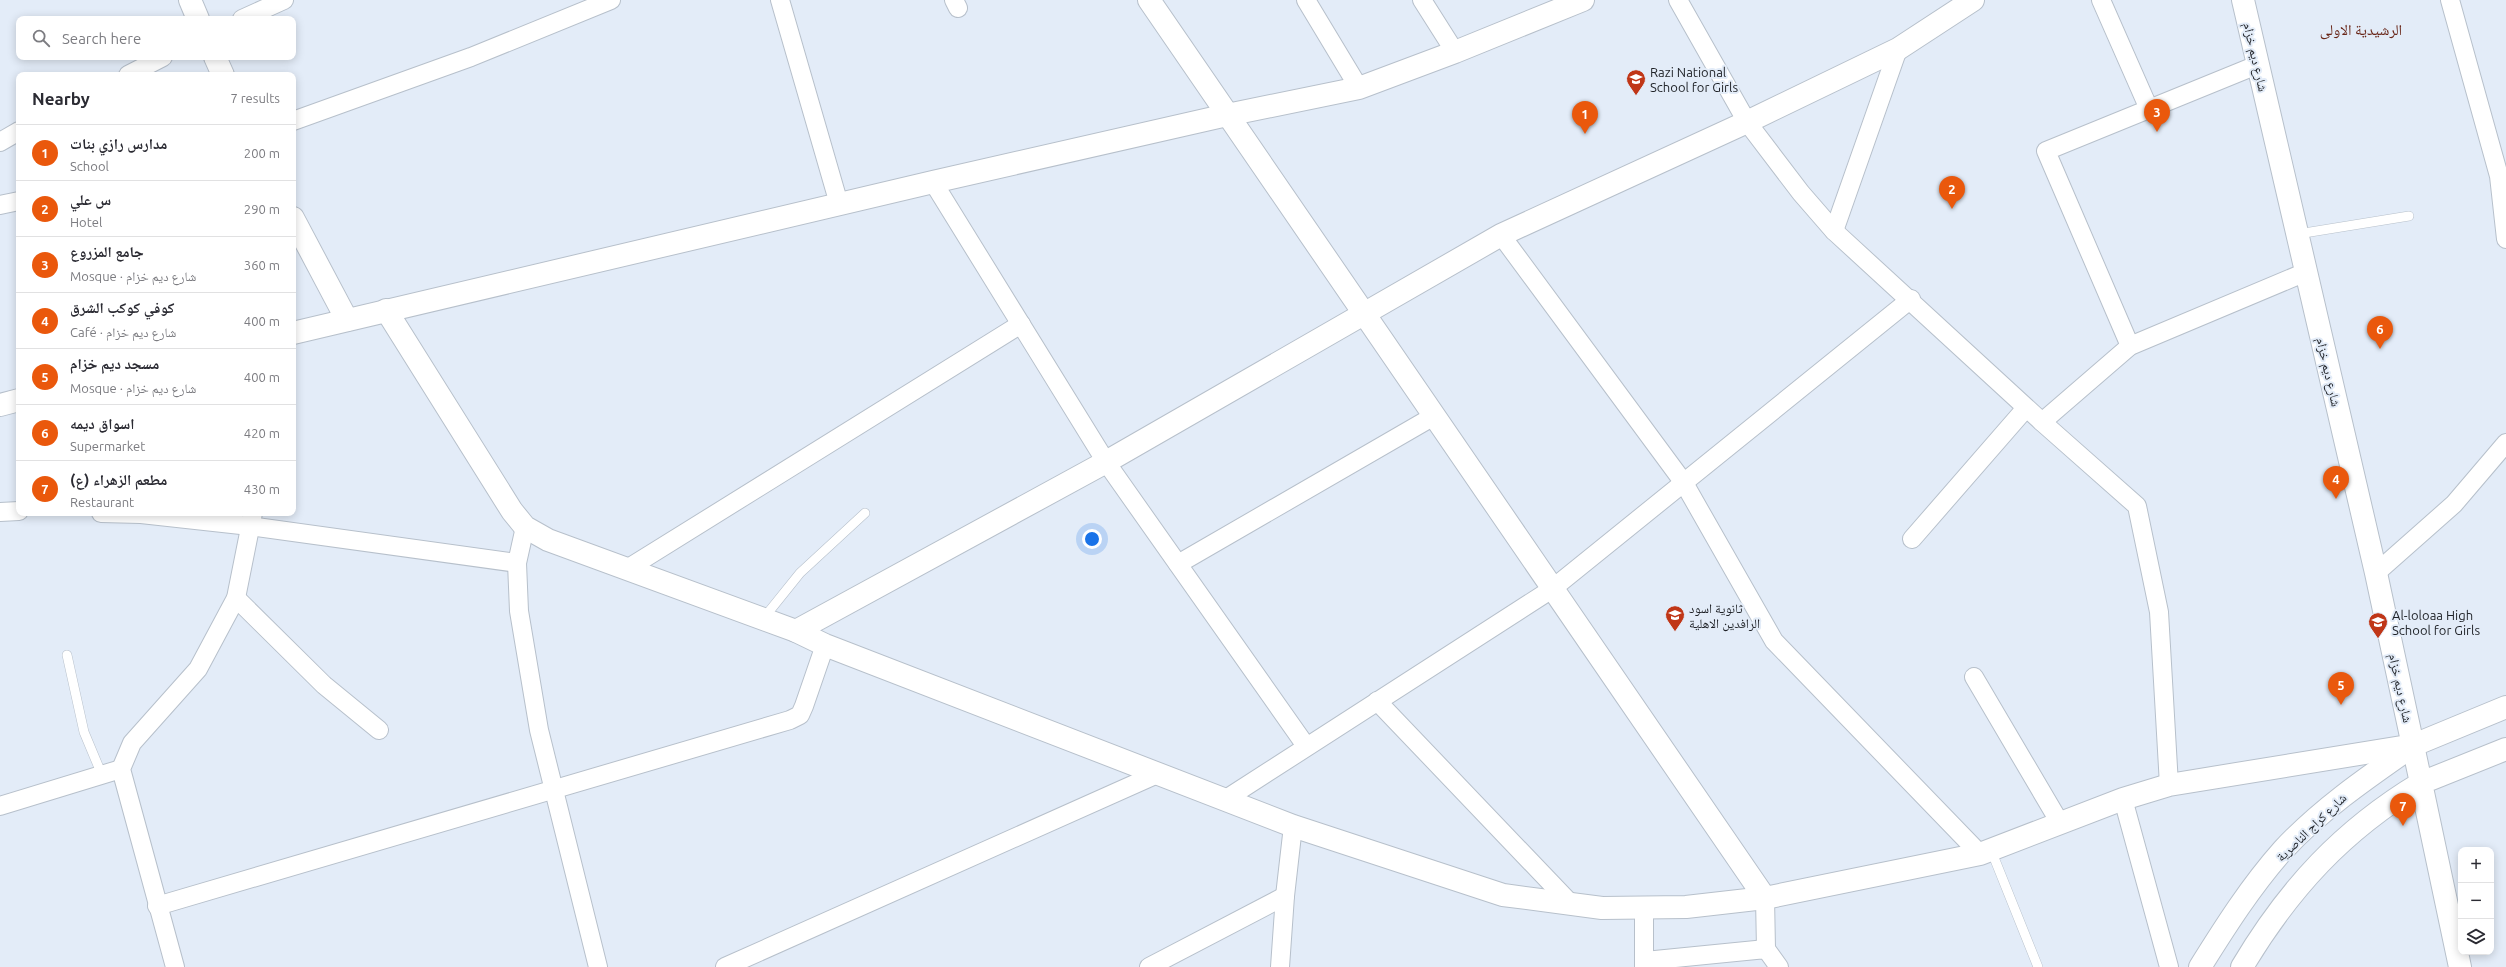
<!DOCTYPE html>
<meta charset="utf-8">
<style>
body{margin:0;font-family:Ubuntu,"Noto Naskh Arabic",sans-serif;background:#f7f7f7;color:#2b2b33}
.controls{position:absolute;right:12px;bottom:12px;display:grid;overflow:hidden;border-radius:8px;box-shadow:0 2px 10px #0003}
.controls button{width:36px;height:36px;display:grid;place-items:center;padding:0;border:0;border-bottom:1px solid #e1e1e2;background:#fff;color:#2b2b33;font:20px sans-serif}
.you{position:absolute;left:1092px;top:539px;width:14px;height:14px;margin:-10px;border:3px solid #fff;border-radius:50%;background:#1a73e8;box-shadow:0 0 0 6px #1a73e833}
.badge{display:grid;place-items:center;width:26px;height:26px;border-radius:50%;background:#ea580c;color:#fff;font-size:13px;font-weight:700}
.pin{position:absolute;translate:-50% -33px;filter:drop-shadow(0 1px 2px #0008)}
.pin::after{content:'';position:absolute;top:21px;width:14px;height:12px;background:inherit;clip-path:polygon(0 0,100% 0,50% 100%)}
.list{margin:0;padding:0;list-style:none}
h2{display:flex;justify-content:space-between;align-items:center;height:52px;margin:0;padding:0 16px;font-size:17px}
h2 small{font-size:13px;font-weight:400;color:#7c7c81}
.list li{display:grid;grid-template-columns:26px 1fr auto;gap:12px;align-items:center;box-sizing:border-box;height:56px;padding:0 16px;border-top:1px solid #e1e1e2}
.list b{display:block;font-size:15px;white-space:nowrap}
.list p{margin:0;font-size:13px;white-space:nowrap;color:#7c7c81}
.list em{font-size:13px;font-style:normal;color:#7c7c81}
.icon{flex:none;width:22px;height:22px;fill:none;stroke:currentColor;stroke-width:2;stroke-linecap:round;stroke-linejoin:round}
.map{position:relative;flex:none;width:2506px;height:967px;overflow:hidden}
.search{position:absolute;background:#fff;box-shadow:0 2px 10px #0003;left:16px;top:16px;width:280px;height:44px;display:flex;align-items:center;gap:10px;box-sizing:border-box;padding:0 14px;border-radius:8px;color:#7c7c81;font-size:15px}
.panel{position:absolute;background:#fff;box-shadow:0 2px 10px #0003;left:16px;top:72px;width:280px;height:444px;border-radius:8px}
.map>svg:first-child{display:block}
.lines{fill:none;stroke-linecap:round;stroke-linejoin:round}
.service-casing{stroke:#b7c0cb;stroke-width:10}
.minor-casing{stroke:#b7c0cb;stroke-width:20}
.tertiary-casing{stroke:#b7c0cb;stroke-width:24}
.secondary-casing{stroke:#b7c0cb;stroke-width:24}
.service{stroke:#fff;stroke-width:9}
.minor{stroke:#fff;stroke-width:18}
.tertiary{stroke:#fff;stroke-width:22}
.secondary{stroke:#fff;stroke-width:22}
.labels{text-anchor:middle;stroke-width:4;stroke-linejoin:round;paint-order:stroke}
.street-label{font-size:13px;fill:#1f2227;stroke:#e3ecf8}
.poi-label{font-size:13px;fill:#1f2227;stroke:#e3ecf8;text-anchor:start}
.quarter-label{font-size:15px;fill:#682517;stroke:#e3ecf8}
</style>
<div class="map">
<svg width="2506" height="967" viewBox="0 0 2506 967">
<rect width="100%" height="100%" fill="#e3ecf8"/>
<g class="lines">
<defs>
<g id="service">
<path d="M2298 234 2409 216"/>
<path d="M763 619 800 573 865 513"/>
<path d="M67 655 84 732 102 775"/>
<path d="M1991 850 2038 967"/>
</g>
<g id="minor">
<path d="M780 0 839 204"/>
<path d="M954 0 958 8"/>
<path d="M1306 0 1359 88"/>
<path d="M1422 0 1455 52"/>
<path d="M1678 0 1747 122 1801 193 1834 231 2042 422 2137 506 2159 612 2169 785"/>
<path d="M2101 0 2149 109"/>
<path d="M2450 0 2499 176 2506 239"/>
<path d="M242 19 284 0"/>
<path d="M128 75 163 57"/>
<path d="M293 121 471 57 611 0"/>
<path d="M0 142 19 131"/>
<path d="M933 182 1106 462 1306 746"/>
<path d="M0 205 19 201"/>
<path d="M1834 231 1898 49"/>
<path d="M1501 235 1684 483 1774 641 1980 854"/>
<path d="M2130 346 2046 151 2257 65"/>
<path d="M2042 422 2130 346 2306 272"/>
<path d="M0 512 19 511"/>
<path d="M101 513 141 514 250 526 517 563"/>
<path d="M525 527 517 563 519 611 539 730 598 967"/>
<path d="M1912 539 2026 408"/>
<path d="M1178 564 1434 416"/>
<path d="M627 569 1021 324"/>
<path d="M2376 573 2454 504 2506 443"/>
<path d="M236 598 324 685 379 730"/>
<path d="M1974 677 2060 823"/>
<path d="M1377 701 1571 904"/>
<path d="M1226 799 1552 589 1911 299"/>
<path d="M2123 799 2169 967"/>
<path d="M0 806 121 769"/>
<path d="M1765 898 1766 949"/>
<path d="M157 906 790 720 800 715 804 706 825 645"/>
<path d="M1644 908V967"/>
<path d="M1645 961 1766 949 1779 967"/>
<path d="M175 967 121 769 132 743 198 669 236 598 253 513"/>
<path d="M725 967 1155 775"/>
<path d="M1149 967 1285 896"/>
<path d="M1280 967 1285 896 1293 826"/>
</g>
<g id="tertiary">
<path d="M190 0 198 19"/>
<path d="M1149 0 1765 898"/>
<path d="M215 57 223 75"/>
<path d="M293 218 347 320"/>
<path d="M386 310 512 511 525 527 548 540 796 631 825 645 1293 826 1503 895 1602 908 1686 907 1765 898 1980 854 2123 799 2169 785 2414 745 2506 707"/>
<path d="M293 333 933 182 1227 115 1359 88 1455 52 1583 0"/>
<path d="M0 405 19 400"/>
<path d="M796 631 1106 462 1501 235 1747 122 1898 49 1973 0"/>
<path d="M2460 967 2421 783 2506 749"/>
</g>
<g id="secondary">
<path d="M2200 967C2225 927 2251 886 2283 850 2321 809 2368 777 2414 745"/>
<path d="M2242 967C2289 888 2343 830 2421 783L2376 573 2243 0"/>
</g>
</defs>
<!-- service casing -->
<use href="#service" class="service-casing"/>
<!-- minor casing -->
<use href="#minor" class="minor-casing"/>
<!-- tertiary casing -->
<use href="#tertiary" class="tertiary-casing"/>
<!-- secondary casing -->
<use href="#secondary" class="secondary-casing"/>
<!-- service -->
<use href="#service" class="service"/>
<!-- minor -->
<use href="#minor" class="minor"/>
<!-- tertiary -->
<use href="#tertiary" class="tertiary"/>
<!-- secondary -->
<use href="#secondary" class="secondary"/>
</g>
<!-- icons -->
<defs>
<symbol id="school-pin" viewBox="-11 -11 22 30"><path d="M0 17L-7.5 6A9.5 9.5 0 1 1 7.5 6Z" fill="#c03617" stroke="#e3ecf8"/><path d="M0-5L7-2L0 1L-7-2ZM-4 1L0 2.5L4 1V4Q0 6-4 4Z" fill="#fff"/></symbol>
</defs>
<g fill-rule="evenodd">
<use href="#school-pin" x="1625" y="68" width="22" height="30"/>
<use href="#school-pin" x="1664" y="604" width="22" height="30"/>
<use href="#school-pin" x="2367" y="611" width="22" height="30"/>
</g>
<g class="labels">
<!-- street labels -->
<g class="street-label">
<text transform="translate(2256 57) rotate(77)" y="5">شارع ديم خزام</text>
<text transform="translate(2329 372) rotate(77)" y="5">شارع ديم خزام</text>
<text transform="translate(2401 688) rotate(78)" y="5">شارع ديم خزام</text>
<text transform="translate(2311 827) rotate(-44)" y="5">شارع كراج الناصرية</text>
</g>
<!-- poi labels -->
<g class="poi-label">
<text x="1650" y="77">Razi National<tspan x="1650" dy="15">School for Girls</tspan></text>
<text x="1689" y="613">ثانوية اسود<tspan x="1689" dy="15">الرافدين الاهلية</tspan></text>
<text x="2392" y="620">Al-loloaa High<tspan x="2392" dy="15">School for Girls</tspan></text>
</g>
<!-- quarter labels -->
<g class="quarter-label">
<text x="2361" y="35">الرشيدية الاولى</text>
</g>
</g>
</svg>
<div class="controls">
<button>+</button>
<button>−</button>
<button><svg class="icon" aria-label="layers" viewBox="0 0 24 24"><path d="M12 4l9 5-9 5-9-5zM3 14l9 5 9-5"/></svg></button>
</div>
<div class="you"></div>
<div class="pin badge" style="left:1585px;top:134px">1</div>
<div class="pin badge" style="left:1952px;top:209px">2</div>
<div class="pin badge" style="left:2157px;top:132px">3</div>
<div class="pin badge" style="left:2336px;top:499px">4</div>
<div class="pin badge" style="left:2341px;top:705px">5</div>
<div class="pin badge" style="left:2380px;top:349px">6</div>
<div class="pin badge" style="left:2403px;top:826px">7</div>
<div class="search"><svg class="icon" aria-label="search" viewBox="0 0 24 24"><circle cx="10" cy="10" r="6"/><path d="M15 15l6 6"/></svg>Search here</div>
<section class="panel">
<h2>Nearby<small>7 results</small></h2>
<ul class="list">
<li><span class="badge">1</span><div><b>مدارس رازي بنات</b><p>School</p></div><em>200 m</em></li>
<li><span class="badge">2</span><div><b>س علي</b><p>Hotel</p></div><em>290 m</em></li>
<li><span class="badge">3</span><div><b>جامع المزروع</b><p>Mosque · شارع ديم خزام</p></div><em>360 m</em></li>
<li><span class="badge">4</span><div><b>كوفي كوكب الشرق</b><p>Café · شارع ديم خزام</p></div><em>400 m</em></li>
<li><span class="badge">5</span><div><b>مسجد ديم خزام</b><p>Mosque · شارع ديم خزام</p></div><em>400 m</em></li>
<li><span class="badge">6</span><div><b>اسواق ديمه</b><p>Supermarket</p></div><em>420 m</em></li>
<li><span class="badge">7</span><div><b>مطعم الزهراء (ع)</b><p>Restaurant</p></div><em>430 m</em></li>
</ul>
</section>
</div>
